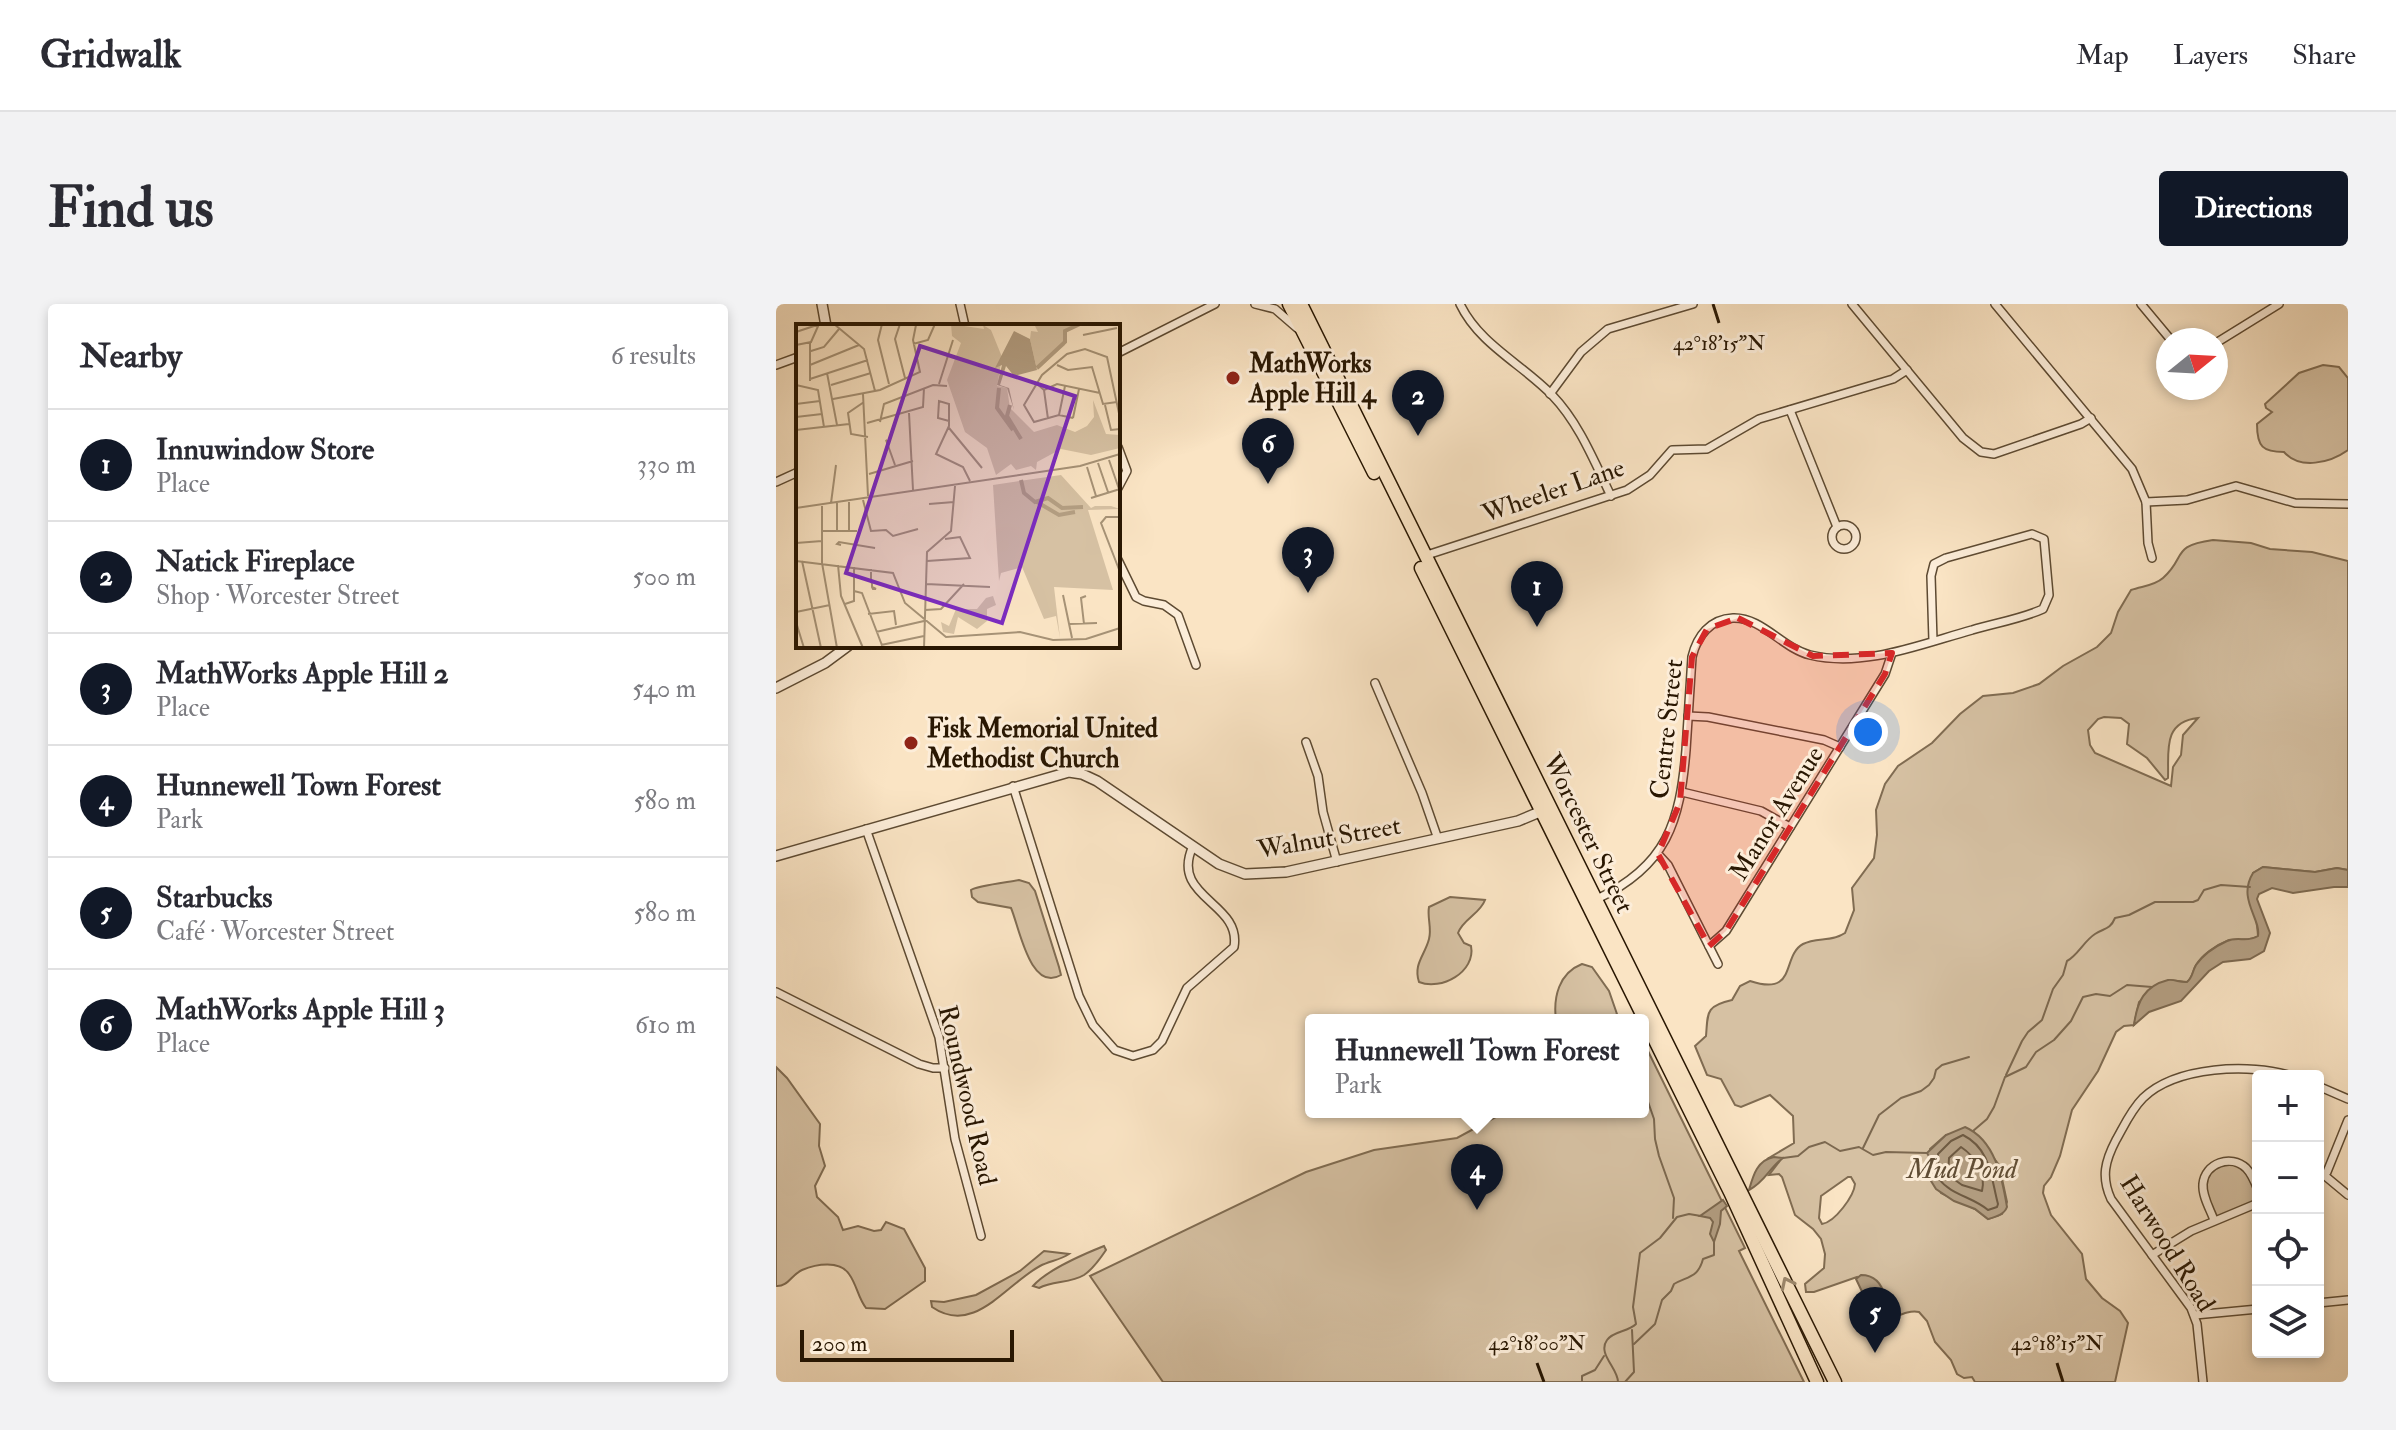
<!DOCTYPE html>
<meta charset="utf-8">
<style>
body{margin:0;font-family:"IM FELL Double Pica",serif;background:#f2f2f3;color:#2b2b33}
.controls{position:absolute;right:24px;bottom:24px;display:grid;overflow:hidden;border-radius:8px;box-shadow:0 4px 12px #0003}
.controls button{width:72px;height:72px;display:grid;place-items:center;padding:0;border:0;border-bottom:2px solid #e1e1e2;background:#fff;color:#2b2b33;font:40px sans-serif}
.compass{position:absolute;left:1380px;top:24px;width:72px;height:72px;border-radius:50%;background:#fff;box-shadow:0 4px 12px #0003;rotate:72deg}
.scale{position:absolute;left:24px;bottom:20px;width:214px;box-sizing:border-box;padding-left:8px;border:4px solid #291702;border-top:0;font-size:22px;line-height:28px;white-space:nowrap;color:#291702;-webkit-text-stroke:6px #fcedd9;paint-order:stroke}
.you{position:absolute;left:1092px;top:428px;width:28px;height:28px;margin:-20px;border:6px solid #fff;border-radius:50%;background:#1a73e8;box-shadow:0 0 0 12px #1a73e833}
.badge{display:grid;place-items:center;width:52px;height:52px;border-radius:50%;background:#111827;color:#fff;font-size:26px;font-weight:700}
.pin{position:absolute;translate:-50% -66px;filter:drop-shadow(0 2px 4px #0008)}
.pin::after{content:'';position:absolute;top:42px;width:28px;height:24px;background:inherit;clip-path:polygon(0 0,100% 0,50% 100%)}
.popup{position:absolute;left:529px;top:710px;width:344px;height:104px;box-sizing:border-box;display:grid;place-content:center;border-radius:8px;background:#fff;filter:drop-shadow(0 2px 6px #0005);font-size:26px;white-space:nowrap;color:#7c7c81}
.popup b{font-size:30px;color:#2b2b33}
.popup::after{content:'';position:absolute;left:50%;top:100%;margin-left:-16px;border:16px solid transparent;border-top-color:#fff}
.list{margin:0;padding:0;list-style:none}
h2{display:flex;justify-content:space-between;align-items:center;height:104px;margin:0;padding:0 32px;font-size:34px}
h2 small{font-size:26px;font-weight:400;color:#7c7c81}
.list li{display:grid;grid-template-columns:52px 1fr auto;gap:24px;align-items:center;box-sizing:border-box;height:112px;padding:0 32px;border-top:2px solid #e1e1e2}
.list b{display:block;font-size:30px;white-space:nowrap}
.list p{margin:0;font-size:26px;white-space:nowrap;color:#7c7c81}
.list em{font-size:26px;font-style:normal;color:#7c7c81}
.icon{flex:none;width:44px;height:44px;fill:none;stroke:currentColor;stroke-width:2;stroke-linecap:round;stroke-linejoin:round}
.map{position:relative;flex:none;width:1572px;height:1078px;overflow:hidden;border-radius:8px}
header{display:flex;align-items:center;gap:48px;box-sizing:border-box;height:112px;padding:0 40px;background:#fff;border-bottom:2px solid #e1e1e2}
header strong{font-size:38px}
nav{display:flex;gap:44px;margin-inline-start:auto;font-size:28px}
.intro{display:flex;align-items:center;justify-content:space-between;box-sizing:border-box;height:192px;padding:0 48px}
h1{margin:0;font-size:56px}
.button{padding:20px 36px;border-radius:8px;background:#111827;color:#fff;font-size:28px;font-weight:700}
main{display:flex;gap:48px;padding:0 48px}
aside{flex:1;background:#fff;border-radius:8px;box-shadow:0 4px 12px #0003}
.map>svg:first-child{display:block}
.green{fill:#d6c1a3;stroke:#806c52;stroke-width:2;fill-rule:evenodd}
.water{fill:#b39e82;stroke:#7c684f;stroke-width:2}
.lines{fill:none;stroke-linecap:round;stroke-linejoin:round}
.shore{stroke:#6e5a42;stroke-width:2}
.stream{stroke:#7c684f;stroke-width:2}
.minor-casing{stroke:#5d4a32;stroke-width:10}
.tertiary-casing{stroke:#5d4a32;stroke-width:12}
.trunk-casing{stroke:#291702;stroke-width:15}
.minor{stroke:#fcedd9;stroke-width:7}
.tertiary{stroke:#fcedd9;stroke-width:9}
.trunk{stroke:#fae4c4;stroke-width:12}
.oneway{stroke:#9c886d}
.marked{fill:#d62828;fill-opacity:0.2;stroke:#d62828;stroke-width:6;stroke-dasharray:16 10;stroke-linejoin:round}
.ticks{fill:none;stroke:#291702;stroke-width:3}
.poi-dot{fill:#8f2418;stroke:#fcedd9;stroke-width:3}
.labels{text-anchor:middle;stroke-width:6;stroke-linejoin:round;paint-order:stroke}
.poi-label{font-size:26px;font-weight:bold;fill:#291702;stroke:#fcedd9;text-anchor:start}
.street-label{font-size:26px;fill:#291702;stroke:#fcedd9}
.water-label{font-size:28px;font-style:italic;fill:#604d35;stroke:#fcedd9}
.inset-river{fill:none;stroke:#b39e82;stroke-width:4}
.inset-road{fill:none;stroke:#a69276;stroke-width:2}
.view{fill:#7b2cbf;fill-opacity:0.15;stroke:#7b2cbf;stroke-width:4}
.inset-edge{fill:none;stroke:#291702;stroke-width:4}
.ticks-label{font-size:20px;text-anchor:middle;fill:#291702;stroke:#fcedd9;stroke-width:6;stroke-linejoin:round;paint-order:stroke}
</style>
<header>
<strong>Gridwalk</strong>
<nav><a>Map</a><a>Layers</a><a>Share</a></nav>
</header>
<div class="intro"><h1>Find us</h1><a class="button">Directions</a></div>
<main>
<aside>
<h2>Nearby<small>6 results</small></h2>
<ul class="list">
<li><span class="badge">1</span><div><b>Innuwindow Store</b><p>Place</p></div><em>330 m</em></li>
<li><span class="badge">2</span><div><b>Natick Fireplace</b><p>Shop · Worcester Street</p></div><em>500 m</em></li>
<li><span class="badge">3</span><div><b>MathWorks Apple Hill 2</b><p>Place</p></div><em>540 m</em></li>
<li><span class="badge">4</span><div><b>Hunnewell Town Forest</b><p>Park</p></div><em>580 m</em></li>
<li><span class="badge">5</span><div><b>Starbucks</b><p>Café · Worcester Street</p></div><em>580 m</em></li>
<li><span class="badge">6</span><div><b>MathWorks Apple Hill 3</b><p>Place</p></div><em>610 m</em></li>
</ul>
</aside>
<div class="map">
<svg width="1572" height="1078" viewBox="0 0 1572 1078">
<rect width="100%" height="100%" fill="#fae4c4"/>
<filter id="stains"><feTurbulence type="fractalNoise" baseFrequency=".0025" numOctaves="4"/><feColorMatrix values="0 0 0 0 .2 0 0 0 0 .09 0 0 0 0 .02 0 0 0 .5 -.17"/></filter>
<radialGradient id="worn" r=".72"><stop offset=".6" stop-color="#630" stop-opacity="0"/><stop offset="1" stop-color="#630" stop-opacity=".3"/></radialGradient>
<!-- green -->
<g class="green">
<path d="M1547 61 1563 63 1572 74V146C1554 159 1524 166 1508 148 1487 148 1481 143 1481 120L1496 108 1490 104 1489 100 1523 69Z"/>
<path d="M1437 236 1475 239 1494 245 1536 248 1572 257V566L1561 564 1539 568 1487 563 1477 569 1482 632C1471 639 1461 633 1451 637 1440 641 1426 651 1420 661 1416 668 1417 673 1411 678L1393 676 1363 698 1358 721 1348 722 1340 728 1322 767 1296 806 1284 852 1275 873 1268 882 1267 889 1275 911 1306 950 1310 975 1326 994 1344 1007 1352 1019 1339 1078H1199L1196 1073 1188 1074 1181 1070 1175 1056 1159 1038 1151 1017 1143 1008C1127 1005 1115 1019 1100 1017L1090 996 1098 999 1081 973 1038 988H1030L1029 980 1048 964 1049 950 1045 935 1037 925 1019 911 1006 873 1003 870 993 871 1006 854 991 855 1018 839 1017 812 994 791 965 803 959 801 945 775 931 771 919 742 930 732C932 709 929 702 956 696L964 682 974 677C1022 693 1005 652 1027 640 1040 633 1056 638 1069 629L1078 606 1076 584 1098 554 1101 531 1100 506 1109 480 1122 462 1156 439 1184 410 1207 392 1237 389 1263 380 1287 362 1321 343 1335 329 1342 308 1355 286C1366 282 1378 282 1387 274 1411 253 1394 242 1437 236ZM1328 413 1345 414 1353 420 1351 440 1371 454 1389 476 1392 474C1393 448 1386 418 1422 414L1407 431 1405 451 1397 463 1395 482 1319 449 1314 441 1312 426 1322 415ZM1197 827 1223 861 1231 898 1226 910 1212 915 1199 905 1165 889 1153 860 1154 845 1170 831ZM1072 873H1075L1079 880C1078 892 1059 918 1046 920L1043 914 1045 892Z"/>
<path d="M243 576 253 579 259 587 283 663 285 671C254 689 243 622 235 604L202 598 196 593 195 586C200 582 233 578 243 576Z"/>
<path d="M674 593 709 596C704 610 687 615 682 629L688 639 695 642C700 668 665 687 643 678 637 660 649 651 653 635 656 624 651 614 653 603Z"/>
<path d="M806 660 816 663 833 687 841 710C825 721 799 716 780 716 777 693 783 669 806 660Z"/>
<path d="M867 743H870L969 944 963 947 1028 1078H387L314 972 530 868 598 846 681 834 729 808H867Z"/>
<path d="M0 763 11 774 44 820 43 842 49 862 39 882 41 893 62 913 67 926 82 922 98 927 105 926 110 918 128 925 149 964V977L109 1005 90 1004C82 994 81 981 73 970 64 956 40 960 26 966 15 971 12 983 0 982Z"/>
<path d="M1440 860 1467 861 1482 886V899L1438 916 1427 878Z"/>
<path d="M328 942 330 946C324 955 317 965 308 971 295 979 277 977 263 984L257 982C271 966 308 950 328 942Z"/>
<path d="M268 947 293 950C284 956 274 957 264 962 229 981 198 1032 156 1003L155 997 168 998 200 991 244 967Z"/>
</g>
<!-- water -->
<g class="water">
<path d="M1487 563 1539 568 1561 564 1572 566V583H1558L1517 589 1496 584 1483 590 1481 595 1494 629 1488 647 1474 655 1447 658 1433 667 1405 697 1373 708 1358 721C1361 698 1368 682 1392 676 1399 675 1404 679 1411 678 1417 673 1416 668 1420 661 1427 651 1440 642 1451 637 1462 632 1471 639 1482 632 1485 614 1461 595 1477 569Z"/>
<path d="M1189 823C1219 836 1226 873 1231 903 1228 911 1219 913 1212 915L1199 905 1178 897 1160 885 1155 877V856L1151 849 1170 831Z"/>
<path d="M998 853 1007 854C993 864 989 878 973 886 977 872 981 856 998 853Z"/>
<path d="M947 896 951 902 945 907 944 920 938 938 934 930 937 918 934 914 924 912Z"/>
<path d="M1085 971C1099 971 1106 980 1109 993V997L1102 1002 1090 996 1080 975Z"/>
</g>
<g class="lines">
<!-- shore -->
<g class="shore">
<path d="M1187 831C1215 845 1215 874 1222 900L1221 903 1212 906C1197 893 1175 891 1163 875L1162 850 1175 837Z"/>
<path d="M1185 843C1200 853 1210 870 1206 887L1186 881 1172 871 1173 854Z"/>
</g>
<!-- stream -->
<g class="stream">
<path d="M1230 771 1246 737 1252 728 1266 716 1277 685 1287 671 1291 657C1302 651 1308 637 1319 630 1328 624 1334 626 1339 614L1353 611 1379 598H1417L1422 596 1428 586 1445 581 1474 583"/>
<path d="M870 792 878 815 879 835 883 852 898 894 897 914"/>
<path d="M1197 827 1211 815 1218 803 1229 773 1250 763 1260 748 1278 736 1295 717 1307 693 1320 690 1334 692 1351 681 1376 683"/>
<path d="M1087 844 1103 811 1125 794 1145 787 1153 781 1158 774 1160 766 1166 761 1193 753"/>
<path d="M1007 854 1022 852 1033 843 1049 838 1064 847 1083 843 1097 851 1110 848 1151 849"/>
<path d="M858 1040 879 1020 886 996 895 987 898 980C912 972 922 974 927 955L938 951V937"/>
<path d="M806 1078V1072L819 1066 828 1052"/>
<path d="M842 1078C842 1064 821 1050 831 1036 837 1027 852 1028 860 1020L857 1003 864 949 884 934 901 913 913 910 925 912"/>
<path d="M849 1078 858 1068 856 1026"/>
</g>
<defs>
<g id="minor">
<path d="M184 0 189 22"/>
<path d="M479 0 499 5 521 24"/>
<path d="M684 0C703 40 746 60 776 91 803 119 818 157 835 192"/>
<path d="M1076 0 1187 134 1205 148 1218 150 1305 120 1315 114"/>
<path d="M1219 0 1356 165 1370 198 1372 239 1376 254"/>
<path d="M1365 0 1395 36"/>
<path d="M1440 39 1503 0"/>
<path d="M342 49 439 0"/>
<path d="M0 61 22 53"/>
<path d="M774 90 805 48 832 25 917 0"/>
<path d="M1014 106 1061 223"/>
<path d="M342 143 351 167 342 184"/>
<path d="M0 178 22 168"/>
<path d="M1370 198 1411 196 1460 182 1519 199 1572 200"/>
<circle cx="1068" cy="233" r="12"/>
<path d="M648 252 851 186 874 171 896 146 931 145 983 115 1117 75 1131 66"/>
<path d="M342 256 360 293 368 297 388 301 402 311 420 361"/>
<path d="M599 379 646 489 662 535"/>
<path d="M912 412 932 413 1048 436 1064 443"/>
<path d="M530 438 542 472 547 508 561 558"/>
<path d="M237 482 303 692 317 721 339 746 357 752 377 746 386 737 411 684 458 643C466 598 393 594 417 542"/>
<path d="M906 488 985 507 1014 523"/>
<path d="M90 525 163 733 179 835 205 932"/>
<path d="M882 550 892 561 942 660"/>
<path d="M821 595C891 562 904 518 910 446 912 415 914 384 916 353 921 332 934 315 957 314 986 313 1006 344 1034 351 1088 364 1145 340 1196 326 1219 319 1245 315 1267 305L1273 291 1268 235 1256 230 1170 254 1158 260 1155 272 1157 337"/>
<path d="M933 642 950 627 1109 370 1116 349"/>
<path d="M0 688 143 760 157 764H169"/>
<path d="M1542 782 1572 795"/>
<path d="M1548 871 1572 891"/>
<path d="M1542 875 1551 868 1572 816"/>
<path d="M1438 916C1434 905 1426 892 1427 880 1429 859 1455 850 1470 864 1476 870 1479 878 1482 886"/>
<path d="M1376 951 1415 927 1482 899"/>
<path d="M1542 999 1572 996"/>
<path d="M1419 1011 1482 1005"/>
<path d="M1427 1078 1421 1020 1415 1004 1335 895C1325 873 1329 857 1340 836 1348 822 1355 806 1367 794 1400 762 1474 759 1516 772"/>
</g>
<g id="tertiary">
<path d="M46 0 50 22"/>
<path d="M0 384 49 359 72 342"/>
<path d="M0 552 293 468 306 470 321 477 443 560 469 570 510 568 742 517 766 507"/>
</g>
<g id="trunk">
<path d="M513 0 598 169"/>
<path d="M525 0 1059 1078"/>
<path d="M645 264 954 888 1041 1078"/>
</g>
</defs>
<!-- minor casing -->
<use href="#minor" class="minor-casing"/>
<!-- tertiary casing -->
<use href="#tertiary" class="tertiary-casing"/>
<!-- trunk casing -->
<use href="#trunk" class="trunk-casing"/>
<!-- minor -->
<use href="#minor" class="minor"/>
<!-- tertiary -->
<use href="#tertiary" class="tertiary"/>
<!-- trunk -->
<use href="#trunk" class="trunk"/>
</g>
<!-- one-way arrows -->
<defs><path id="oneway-chevron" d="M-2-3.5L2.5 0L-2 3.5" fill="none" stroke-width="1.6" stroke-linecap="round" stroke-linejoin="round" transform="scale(2)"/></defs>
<use class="oneway" href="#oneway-chevron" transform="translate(1011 979) rotate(-116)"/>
<!-- marked area -->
<path class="marked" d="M962 314 1037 352 1116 349 1109 370 950 627 933 642 882 550 904 498 916 353 931 325Z"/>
<!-- ticks -->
<path class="ticks" d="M937 0 943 19M761 1059 768 1078M1281 1059 1287 1078"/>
<!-- markers -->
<g class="poi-dot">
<circle cx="457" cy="74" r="8"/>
<circle cx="135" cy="439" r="8"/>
</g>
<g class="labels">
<!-- poi labels -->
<g class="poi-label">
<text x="473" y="68">MathWorks<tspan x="473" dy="30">Apple Hill 4</tspan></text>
<text x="151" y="433">Fisk Memorial United<tspan x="151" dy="30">Methodist Church</tspan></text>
</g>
<!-- street labels -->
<g class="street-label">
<text transform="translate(777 186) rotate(-19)" y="9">Wheeler Lane</text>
<text transform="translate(890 425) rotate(-84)" y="9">Centre Street</text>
<text transform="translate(1000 509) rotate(-58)" y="9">Manor Avenue</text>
<text transform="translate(813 529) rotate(64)" y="9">Worcester Street</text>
<text transform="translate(553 533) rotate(-10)" y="9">Walnut Street</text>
<text transform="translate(192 791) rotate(77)" y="9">Roundwood Road</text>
<text transform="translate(1392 939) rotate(58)" y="9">Harwood Road</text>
</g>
<!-- water labels -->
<g class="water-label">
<text x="1186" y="874">Mud Pond</text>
</g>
</g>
<!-- overview -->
<g transform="translate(20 20)">
<rect width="324" height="324" fill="#fae4c4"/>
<path d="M155 0 188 5 187 1 195 6 206 33 201 62 211 64 214 84 238 108 261 101 279 108 291 102 298 93 297 76 310 110 324 111V124L295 131 265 125 241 138 240 146 235 142 220 146 215 140 200 151 191 124 169 108 151 56 165 19 156 12ZM238 0H286L270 8 269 21 241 46 234 15 235 7 242 8ZM265 151 295 184 299 182H315L324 185 292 186 317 266 258 263 264 314 260 292 248 295 226 243 205 249 203 257 197 161ZM190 274 197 272 200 281 191 285V297L181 305 162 293 158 310 147 308 145 298 153 302 160 285H181Z" fill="#d6c1a3"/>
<path d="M218 7 234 15 241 46 218 52 210 42 204 61 213 64 218 86 211 64 201 61 206 41 199 44Z" fill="#b39e82"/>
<path class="inset-river" d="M241 44 269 18V7L284 0M203 64 201 84 217 106M214 81 211 92 225 115M225 156 228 169 239 178 252 174 266 184 287 183M241 178 263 191 279 188"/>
<path class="inset-road" d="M38 0 68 25 79 67M86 0 82 16 93 60M104 0 99 15 109 54M0 8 24 0M287 11 321 4M117 20 132 16 139 0M0 21 15 18 23 0M15 27 28 23 43 5M14 41 63 21M261 41 272 46 296 43 307 80 321 78M31 49 41 101M14 55 72 36M14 57V18M239 58 248 66 252 95M143 60 157 16M0 61 22 66 28 103M35 61 75 49M248 66 261 60 304 69M67 70 72 172M37 75 84 66 124 48 117 16 120 1M68 78 52 89 55 110 72 113M0 80 24 77M309 81 315 106 324 105M113 89 117 166M263 91 269 62M0 93 26 90M277 94 263 91 238 98 228 81 246 51 271 30 289 25 311 33 324 94M277 94 283 65M153 97 142 94 143 77 153 80V102L140 130 167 143 174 157M84 98 88 80 137 61 151 62M71 99 127 83 128 64M153 104 186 144M0 106 53 100M93 119 90 116 99 141M313 136 323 165M302 139 312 168M291 143 300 172M73 150 117 137M295 174 324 165M67 176 75 207 90 206 97 212 122 205M35 179 40 141M41 179V207M133 180 158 178M26 182V239L41 324M0 184 284 142 324 130M324 193H310L305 199 324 248M26 207H61M53 207V178M0 219 26 217M45 221 41 220 43 218 79 224H75M0 237 97 249 109 279 150 313 224 308 257 316 290 315 324 304M6 237 25 324M131 237 174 234 164 213 149 215M42 241 45 272 67 324M75 245V256L76 260V263L77 265H80L76 263M130 260 194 263M58 267 66 269 87 324M267 271 276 314M49 280 58 277V243M129 286 145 285 168 260M0 288 34 281M72 290 98 287 100 301M0 298 8 324M274 300 301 299M288 300 285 274 290 272M80 308 128 297M85 321 128 312M128 324 131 228 155 207 159 162"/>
<path class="view" d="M124 22 279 72 206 299 50 249Z"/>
<rect width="324" height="324" class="inset-edge"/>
</g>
<g class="ticks-label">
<text x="943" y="46">42°18'15"N</text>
<text x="761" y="1046">42°18'00"N</text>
<text x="1281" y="1046">42°18'15"N</text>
</g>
<rect width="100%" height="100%" filter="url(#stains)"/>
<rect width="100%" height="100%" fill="url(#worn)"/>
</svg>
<div class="controls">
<button>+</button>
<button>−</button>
<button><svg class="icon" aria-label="locate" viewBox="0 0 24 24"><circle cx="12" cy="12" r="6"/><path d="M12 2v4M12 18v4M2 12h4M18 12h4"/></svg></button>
<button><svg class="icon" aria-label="layers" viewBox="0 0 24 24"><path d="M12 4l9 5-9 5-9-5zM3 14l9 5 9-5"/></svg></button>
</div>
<svg class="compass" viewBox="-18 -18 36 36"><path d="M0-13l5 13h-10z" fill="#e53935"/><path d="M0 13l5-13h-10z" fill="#7c7c81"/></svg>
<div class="scale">200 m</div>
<div class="you"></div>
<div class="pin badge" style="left:761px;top:323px">1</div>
<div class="pin badge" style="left:642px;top:132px">2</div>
<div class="pin badge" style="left:532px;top:289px">3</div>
<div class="pin badge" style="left:701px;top:906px">4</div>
<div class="popup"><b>Hunnewell Town Forest</b>Park</div>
<div class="pin badge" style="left:1099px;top:1049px">5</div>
<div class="pin badge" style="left:492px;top:180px">6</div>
</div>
</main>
